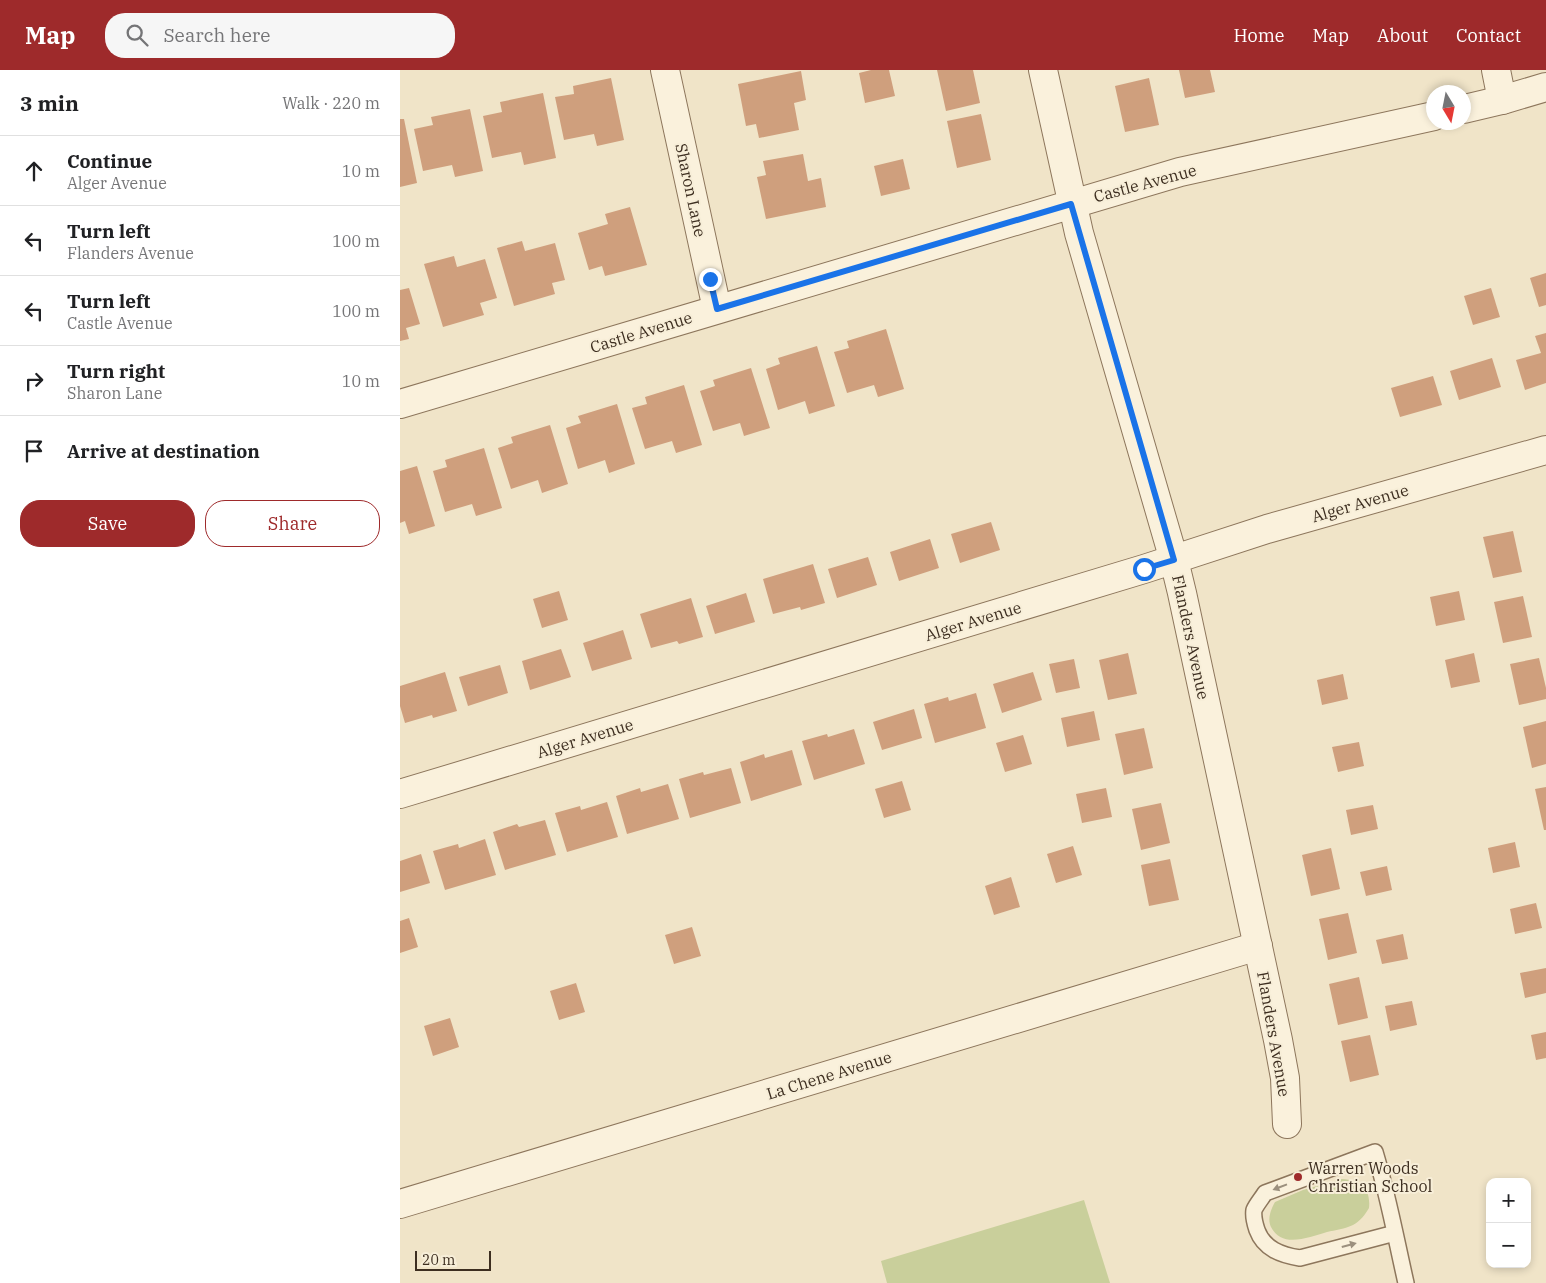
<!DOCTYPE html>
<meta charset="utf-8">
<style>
body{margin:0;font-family:"IBM Plex Serif",serif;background:#f6f6f6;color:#202124}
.controls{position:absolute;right:15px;bottom:15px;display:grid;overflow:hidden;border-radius:10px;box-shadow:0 2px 8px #0003}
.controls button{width:45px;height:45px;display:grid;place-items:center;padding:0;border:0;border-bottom:1px solid #e0e0e0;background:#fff;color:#202124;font:25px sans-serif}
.compass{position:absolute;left:1026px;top:15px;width:45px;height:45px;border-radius:50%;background:#fff;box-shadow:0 2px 8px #0003;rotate:170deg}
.scale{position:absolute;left:15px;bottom:12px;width:76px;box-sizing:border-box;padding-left:5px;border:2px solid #3d2e20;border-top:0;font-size:14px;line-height:18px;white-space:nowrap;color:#3d2e20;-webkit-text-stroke:4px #f7eed8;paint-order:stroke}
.stop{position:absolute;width:15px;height:15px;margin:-11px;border:4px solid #1a73e8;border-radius:50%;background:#fff}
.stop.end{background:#1a73e8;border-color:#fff;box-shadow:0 1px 5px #0008}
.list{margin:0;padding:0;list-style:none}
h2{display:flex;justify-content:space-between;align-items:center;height:65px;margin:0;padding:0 20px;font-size:21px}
h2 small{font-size:16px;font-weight:400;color:#757577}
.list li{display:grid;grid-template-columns:32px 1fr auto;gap:15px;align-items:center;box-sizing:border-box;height:70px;padding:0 20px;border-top:1px solid #e0e0e0}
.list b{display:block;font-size:19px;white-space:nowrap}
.list p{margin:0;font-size:16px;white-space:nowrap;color:#757577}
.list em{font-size:16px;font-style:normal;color:#757577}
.actions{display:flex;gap:10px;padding:15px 20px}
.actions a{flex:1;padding:11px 0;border:1px solid #9e2a2b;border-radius:20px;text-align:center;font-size:18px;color:#9e2a2b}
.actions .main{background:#9e2a2b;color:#fff}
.icon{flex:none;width:28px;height:28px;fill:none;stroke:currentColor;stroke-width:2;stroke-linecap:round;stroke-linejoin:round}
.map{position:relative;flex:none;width:1146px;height:1213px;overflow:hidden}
header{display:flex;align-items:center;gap:30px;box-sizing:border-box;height:70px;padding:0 25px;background:#9e2a2b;color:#fff}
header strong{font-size:24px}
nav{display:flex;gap:28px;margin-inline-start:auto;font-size:18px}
.search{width:350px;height:45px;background:#f6f6f6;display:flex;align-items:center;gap:12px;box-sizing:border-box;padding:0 18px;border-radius:20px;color:#757577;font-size:19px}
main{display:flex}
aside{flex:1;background:#fff}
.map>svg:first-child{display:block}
.green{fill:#c9cf9b}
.building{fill:#cf9f7d}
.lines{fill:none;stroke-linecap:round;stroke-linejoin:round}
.lane-casing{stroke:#8d765c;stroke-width:18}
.street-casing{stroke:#8d765c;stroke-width:30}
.lane{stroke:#faf1dc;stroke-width:15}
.street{stroke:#faf1dc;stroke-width:28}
.oneway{fill:#9c907e}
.route{stroke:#1a73e8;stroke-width:6}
.poi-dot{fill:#9e2a2b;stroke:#f7eed8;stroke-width:2}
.labels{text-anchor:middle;stroke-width:4;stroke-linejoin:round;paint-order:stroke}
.street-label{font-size:16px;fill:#3d2e20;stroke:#f7eed8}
.poi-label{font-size:16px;fill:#3d2e20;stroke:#f7eed8;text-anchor:start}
</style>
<header>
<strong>Map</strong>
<div class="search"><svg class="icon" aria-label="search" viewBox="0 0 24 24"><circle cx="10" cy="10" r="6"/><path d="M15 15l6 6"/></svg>Search here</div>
<nav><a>Home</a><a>Map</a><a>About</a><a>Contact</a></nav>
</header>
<main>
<aside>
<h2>3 min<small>Walk · 220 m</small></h2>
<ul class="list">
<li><svg class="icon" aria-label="ahead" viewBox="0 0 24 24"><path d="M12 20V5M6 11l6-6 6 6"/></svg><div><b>Continue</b><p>Alger Avenue</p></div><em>10 m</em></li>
<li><svg class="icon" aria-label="left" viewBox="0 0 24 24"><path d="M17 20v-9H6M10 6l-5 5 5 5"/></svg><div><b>Turn left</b><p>Flanders Avenue</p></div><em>100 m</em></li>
<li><svg class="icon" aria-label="left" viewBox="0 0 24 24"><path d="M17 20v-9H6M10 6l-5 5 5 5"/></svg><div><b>Turn left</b><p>Castle Avenue</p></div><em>100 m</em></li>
<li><svg class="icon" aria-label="right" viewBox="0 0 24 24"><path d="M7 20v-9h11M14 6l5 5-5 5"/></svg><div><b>Turn right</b><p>Sharon Lane</p></div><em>10 m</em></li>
<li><svg class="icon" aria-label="arrive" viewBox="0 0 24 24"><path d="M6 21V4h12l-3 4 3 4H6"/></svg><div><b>Arrive at destination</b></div></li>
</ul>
<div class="actions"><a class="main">Save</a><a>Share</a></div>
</aside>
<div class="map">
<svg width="1146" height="1213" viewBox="0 0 1146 1213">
<rect width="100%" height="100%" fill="#f0e4c8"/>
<!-- green -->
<g class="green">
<path d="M942 1109C961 1110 971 1119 969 1138 965 1145 960 1151 953 1155 945 1159 935 1160 927 1162 909 1167 882 1179 871 1157 867 1149 871 1139 875 1132L903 1120Z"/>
<path d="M684 1130 710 1213H487L481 1191Z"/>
</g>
<!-- building -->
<g class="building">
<path d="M471 0H489L495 26 465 33 459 3Z"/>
<path d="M537 0H573L580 33 546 41Z"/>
<path d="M779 0H810L815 22 785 28Z"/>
<path d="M401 1 406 30 394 33 399 60 359 68 356 54 346 56 338 14Z"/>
<path d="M211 8 224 70 197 76 194 64 164 70 155 27 174 24 173 16Z"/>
<path d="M749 8 759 55 725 62 715 16Z"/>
<path d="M143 23 156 88 124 95 121 82 92 88 83 46 102 42 100 32Z"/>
<path d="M70 39 83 101 55 107 52 95 23 101 14 59 33 55 31 47Z"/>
<path d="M581 44 591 90 557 98 547 51Z"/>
<path d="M0 49H4L17 113 0 117Z"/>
<path d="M403 84 408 111 421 108 426 137 366 149 357 107 366 105 363 91Z"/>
<path d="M503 89 510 119 481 126 474 96Z"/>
<path d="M230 137 247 195 205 206 202 196 189 200 178 163 208 154 205 144Z"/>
<path d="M122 171 125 181 155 173 165 210 152 213 155 224 114 236 97 178Z"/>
<path d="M54 186 57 197 85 189 97 228 80 233 84 245 43 257 24 194Z"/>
<path d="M1146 203V235L1139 237 1130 208Z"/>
<path d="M9 218 20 254 6 258 9 269 0 271V220Z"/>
<path d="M1091 218 1100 247 1073 255 1064 226Z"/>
<path d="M486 259 504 319 478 327 474 315 447 323 434 282 449 278 447 271Z"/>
<path d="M1146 263V313L1125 320 1116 290 1141 283 1135 266Z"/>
<path d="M417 276 435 336 409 344 405 331 378 340 366 299 380 294 378 288Z"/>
<path d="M1092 288 1101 317 1059 330 1050 301Z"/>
<path d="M351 298 370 358 344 366 340 353 313 361 300 321 315 316 313 310Z"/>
<path d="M1033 306 1042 335 1000 347 991 318Z"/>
<path d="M284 315 302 375 276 383 272 371 245 379 232 338 247 334 245 327Z"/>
<path d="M217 334 235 394 209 403 205 390 178 399 166 358 181 353 178 346Z"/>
<path d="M150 355 168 414 142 423 138 410 111 419 98 378 113 373 111 367Z"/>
<path d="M84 378 102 438 76 446 72 434 45 442 33 401 47 397 45 390Z"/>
<path d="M17 396 35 456 9 464 5 451 0 453V401Z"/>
<path d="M591 452 600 480 560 493 551 464Z"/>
<path d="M1113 461 1122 502 1093 508 1083 467Z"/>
<path d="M530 469 539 498 499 511 490 482Z"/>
<path d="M468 487 477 515 437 528 428 499Z"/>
<path d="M413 494 425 533 401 540 400 537 373 544 363 509Z"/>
<path d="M159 521 168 550 142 558 133 529Z"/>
<path d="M1059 521 1065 550 1036 556 1030 527Z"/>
<path d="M346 523 355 552 315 564 306 536Z"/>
<path d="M1123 526 1132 567 1103 573 1094 532Z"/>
<path d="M291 528 303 567 279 574 277 571 251 578 240 544Z"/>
<path d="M223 560 232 589 192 601 183 573Z"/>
<path d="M161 579 171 607 130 620 122 591Z"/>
<path d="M728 583 737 624 708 630 699 590Z"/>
<path d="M1074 583 1080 612 1051 618 1045 590Z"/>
<path d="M1139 588 1146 618V629L1119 635 1110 594Z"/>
<path d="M674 589 680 618 656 623 649 594Z"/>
<path d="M100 595 108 623 68 636 59 607Z"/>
<path d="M45 602 57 641 33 648 32 645 5 653 0 636V616Z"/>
<path d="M633 602 642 630 602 643 593 614Z"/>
<path d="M943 604 948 629 922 635 917 610Z"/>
<path d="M576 623 586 658 535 673 524 634 548 627 549 631Z"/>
<path d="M514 639 522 668 482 680 473 652Z"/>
<path d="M694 641 700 670 667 677 661 648Z"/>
<path d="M1146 651V694L1132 698 1123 657Z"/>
<path d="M744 658 753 698 724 705 715 664Z"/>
<path d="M454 659 465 694 414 710 402 671 427 664 428 667Z"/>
<path d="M623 665 632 694 605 702 596 673Z"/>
<path d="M959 672 964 696 938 702 932 677Z"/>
<path d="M392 680 402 715 351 731 340 692 364 684 365 688Z"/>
<path d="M331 698 341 733 290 748 279 709 303 702 304 705Z"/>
<path d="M502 711 511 740 484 748 475 719Z"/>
<path d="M268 714 279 749 227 764 216 726 240 718 241 722Z"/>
<path d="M1146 717V760H1144L1135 719Z"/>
<path d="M706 718 712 747 682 753 676 724Z"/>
<path d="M207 732 218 767 167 782 155 743 180 736 181 740Z"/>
<path d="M761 733 770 773 741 780 732 739Z"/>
<path d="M973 735 978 759 951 765 946 740Z"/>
<path d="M145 750 156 785 105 800 93 762 117 754 119 757Z"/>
<path d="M85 769 96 805 45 820 33 781 58 774 59 778Z"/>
<path d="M1115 772 1120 797 1093 803 1088 778Z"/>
<path d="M673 776 682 805 656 813 647 784Z"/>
<path d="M931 778 940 819 911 826 902 785Z"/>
<path d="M21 784 30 813 0 822V791Z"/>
<path d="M770 789 779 830 749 836 741 795Z"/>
<path d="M987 796 992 820 966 826 960 802Z"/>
<path d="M611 807 620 837 594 845 585 816Z"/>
<path d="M1136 833 1142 858 1115 864 1110 839Z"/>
<path d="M948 843 957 883 928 890 919 849Z"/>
<path d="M9 848 18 877 0 883V851Z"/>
<path d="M292 857 301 886 274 894 265 865Z"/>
<path d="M1003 864 1008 889 982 894 976 870Z"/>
<path d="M1146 898V923L1125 928 1120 903Z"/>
<path d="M959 907 968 948 938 955 929 914Z"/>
<path d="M176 913 185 942 159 950 150 921Z"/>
<path d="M1012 931 1017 955 990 961 985 936Z"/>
<path d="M50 948 59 977 33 986 24 956Z"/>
<path d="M1146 962V988L1136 990 1131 965Z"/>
<path d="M970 965 979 1005 950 1012 941 971Z"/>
</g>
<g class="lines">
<defs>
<path id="lane" d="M995 1163 900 1188C881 1185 864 1179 857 1160 855 1154 853 1146 854 1140 856 1135 862 1128 865 1123L975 1082C988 1125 996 1169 1006 1213"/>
<g id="street">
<path d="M265 0 317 239"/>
<path d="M643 0 679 163 774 490 782 523 878 970 885 1008 887 1054"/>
<path d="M1096 0 1102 30"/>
<path d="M1064 39 1102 30 1146 17"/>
<path d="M0 334 780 102 1034 46"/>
<path d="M0 724 744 499 867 459 1146 380"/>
<path d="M0 1134 858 876"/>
</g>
</defs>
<!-- lane casing -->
<use href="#lane" class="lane-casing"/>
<!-- street casing -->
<use href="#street" class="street-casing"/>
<!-- lane -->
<use href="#lane" class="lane"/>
<!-- street -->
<use href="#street" class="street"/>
</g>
<!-- one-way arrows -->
<defs><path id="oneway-solid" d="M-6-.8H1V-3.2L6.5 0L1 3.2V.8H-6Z" transform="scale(1.25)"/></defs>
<g class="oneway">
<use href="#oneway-solid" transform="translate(880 1117) rotate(159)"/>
<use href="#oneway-solid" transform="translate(949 1175) rotate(-15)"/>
</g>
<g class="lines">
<!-- route -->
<path class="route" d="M310 209 317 239 671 134 774 490 744 499"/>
</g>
<!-- markers -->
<circle class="poi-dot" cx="898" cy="1107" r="5"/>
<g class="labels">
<!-- street labels -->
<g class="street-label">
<text transform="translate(745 113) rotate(-15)" y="6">Castle Avenue</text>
<text transform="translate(291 120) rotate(78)" y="6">Sharon Lane</text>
<text transform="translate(241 262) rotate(-17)" y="6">Castle Avenue</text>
<text transform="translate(960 433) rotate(-16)" y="6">Alger Avenue</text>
<text transform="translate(573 551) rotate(-17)" y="6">Alger Avenue</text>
<text transform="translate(791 567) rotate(78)" y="6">Flanders Avenue</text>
<text transform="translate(185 668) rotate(-17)" y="6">Alger Avenue</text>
<text transform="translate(874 964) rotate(80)" y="6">Flanders Avenue</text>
<text transform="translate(429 1005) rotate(-17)" y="6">La Chene Avenue</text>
</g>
<!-- poi labels -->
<g class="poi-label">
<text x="908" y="1104">Warren Woods<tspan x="908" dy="18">Christian School</tspan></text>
</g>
</g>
</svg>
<div class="controls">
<button>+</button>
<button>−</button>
</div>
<svg class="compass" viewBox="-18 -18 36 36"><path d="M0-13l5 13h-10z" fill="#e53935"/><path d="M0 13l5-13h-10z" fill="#757577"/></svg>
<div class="scale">20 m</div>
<div class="stop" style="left:744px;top:499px"></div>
<div class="stop end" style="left:310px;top:209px"></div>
</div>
</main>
